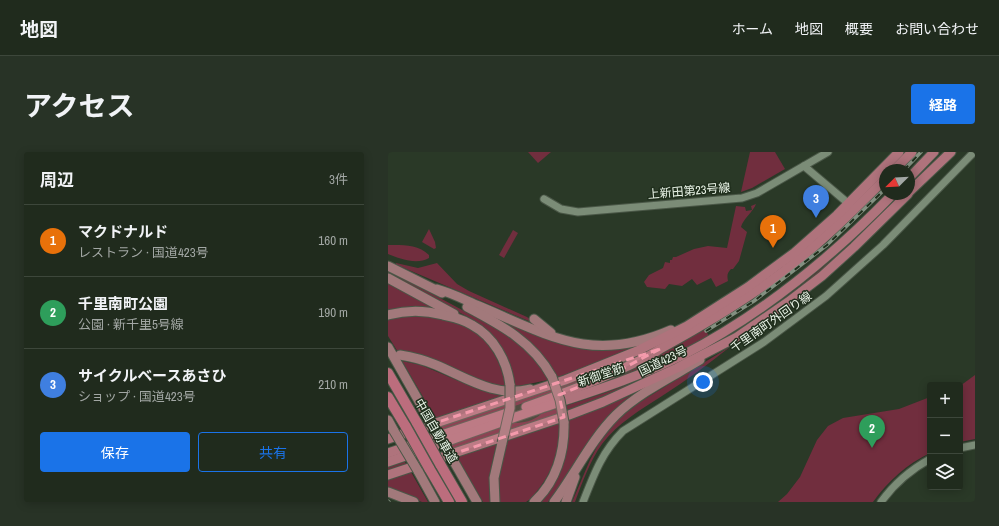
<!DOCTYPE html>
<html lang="ja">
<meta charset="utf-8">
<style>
body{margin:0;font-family:"Archivo Narrow","Noto Sans JP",sans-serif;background:#283326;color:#f1f3f6}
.controls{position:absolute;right:12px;bottom:12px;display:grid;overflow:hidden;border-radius:4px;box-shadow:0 2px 10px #0003}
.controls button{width:36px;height:36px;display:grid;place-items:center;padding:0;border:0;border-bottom:1px solid #3d473b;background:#202b1d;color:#f1f3f6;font:20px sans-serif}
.compass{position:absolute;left:491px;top:12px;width:36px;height:36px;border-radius:50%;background:#202b1d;box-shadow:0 2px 10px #0003;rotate:246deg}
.you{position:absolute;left:315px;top:230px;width:14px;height:14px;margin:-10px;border:3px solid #fff;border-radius:50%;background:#1a73e8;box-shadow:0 0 0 6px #1a73e833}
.badge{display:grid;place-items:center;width:26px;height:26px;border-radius:50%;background:#1a73e8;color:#fff;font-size:13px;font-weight:700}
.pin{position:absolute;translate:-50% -33px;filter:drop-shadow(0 1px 2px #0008)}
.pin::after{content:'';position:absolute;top:21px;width:14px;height:12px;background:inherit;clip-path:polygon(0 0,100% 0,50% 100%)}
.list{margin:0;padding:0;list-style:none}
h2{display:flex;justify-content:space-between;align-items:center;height:52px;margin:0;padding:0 16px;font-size:17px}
h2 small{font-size:13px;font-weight:400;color:#a2a7a4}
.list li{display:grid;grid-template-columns:26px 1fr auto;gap:12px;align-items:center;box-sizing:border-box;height:72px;padding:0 16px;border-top:1px solid #3d473b}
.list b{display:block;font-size:15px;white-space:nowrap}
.list p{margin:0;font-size:13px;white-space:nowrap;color:#a2a7a4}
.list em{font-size:13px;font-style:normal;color:#a2a7a4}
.actions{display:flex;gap:8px;padding:12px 16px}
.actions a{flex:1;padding:9px 0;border:1px solid #1a73e8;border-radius:4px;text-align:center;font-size:14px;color:#1a73e8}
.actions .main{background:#1a73e8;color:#fff}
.icon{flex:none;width:22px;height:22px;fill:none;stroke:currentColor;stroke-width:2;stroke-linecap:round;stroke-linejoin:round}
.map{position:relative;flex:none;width:587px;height:350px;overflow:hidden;border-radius:4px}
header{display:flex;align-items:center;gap:24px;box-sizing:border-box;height:56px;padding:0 20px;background:#202b1d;border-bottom:1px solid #3d473b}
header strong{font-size:19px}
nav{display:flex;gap:22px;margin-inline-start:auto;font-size:14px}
.intro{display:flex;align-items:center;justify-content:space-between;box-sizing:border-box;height:96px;padding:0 24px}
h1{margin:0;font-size:28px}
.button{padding:10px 18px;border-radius:4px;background:#1a73e8;color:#fff;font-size:14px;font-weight:700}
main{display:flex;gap:24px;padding:0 24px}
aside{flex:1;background:#202b1d;border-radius:4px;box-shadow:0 2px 10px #0003}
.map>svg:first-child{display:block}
.green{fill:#712e3e}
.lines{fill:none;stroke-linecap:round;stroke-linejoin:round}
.tertiary-casing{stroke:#4a5747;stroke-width:9}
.primary-casing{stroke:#4a5747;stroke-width:11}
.trunk-casing{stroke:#4a5747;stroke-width:11}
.motorway-casing{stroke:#4a5747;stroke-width:12}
.tertiary{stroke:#7b8c77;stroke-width:7}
.primary{stroke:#a2797b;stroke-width:9}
.trunk{stroke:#af737c;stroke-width:9}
.motorway{stroke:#bc6d7d;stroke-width:10}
.rail-casing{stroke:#839081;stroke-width:3.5}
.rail{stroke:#202f1d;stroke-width:2;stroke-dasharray:6;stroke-linecap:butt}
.primary-bridge-casing{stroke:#4a5747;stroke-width:11;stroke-linecap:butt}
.motorway-bridge-casing{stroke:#4a5747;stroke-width:12;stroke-linecap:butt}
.primary-bridge{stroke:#a2797b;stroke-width:9}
.motorway-bridge{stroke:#bc6d7d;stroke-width:10}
.marked{fill:#f39aab;fill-opacity:0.2;stroke:#f39aab;stroke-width:3;stroke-dasharray:8 5;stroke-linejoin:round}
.labels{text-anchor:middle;stroke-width:3;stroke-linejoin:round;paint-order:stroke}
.street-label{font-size:12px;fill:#eaf4e8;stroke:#202f1d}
</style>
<header>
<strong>地図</strong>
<nav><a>ホーム</a><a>地図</a><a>概要</a><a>お問い合わせ</a></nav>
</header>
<div class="intro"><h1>アクセス</h1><a class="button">経路</a></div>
<main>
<aside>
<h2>周辺<small>3件</small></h2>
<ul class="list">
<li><span class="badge" style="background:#e8710a">1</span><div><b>マクドナルド</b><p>レストラン · 国道423号</p></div><em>160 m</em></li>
<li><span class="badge" style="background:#2e9e5b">2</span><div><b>千里南町公園</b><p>公園 · 新千里5号線</p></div><em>190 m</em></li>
<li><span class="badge" style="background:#3f7fe0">3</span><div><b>サイクルベースあさひ</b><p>ショップ · 国道423号</p></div><em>210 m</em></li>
</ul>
<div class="actions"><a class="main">保存</a><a>共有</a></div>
</aside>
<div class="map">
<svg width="587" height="350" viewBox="0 0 587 350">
<rect width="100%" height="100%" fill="#2a3927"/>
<!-- green -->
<g class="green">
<path d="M140 0H163L150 11Z"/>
<path d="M362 0H387L397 17 364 36 353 40Z"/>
<path d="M368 52C365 60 355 67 353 75L359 80 351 109 345 117H343C339 121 339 124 340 129L328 135 323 126 309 133 304 127 294 134 281 132 277 137 259 135 256 130 261 123 275 116 277 110 282 111V108H284L285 105H288L306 97 320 94 339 96 348 54 357 55 358 59 364 58 363 54Z"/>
<path d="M497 61C416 142 322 206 214 247 165 266 115 281 66 299L62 293 126 271C135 271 146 269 153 262 198 247 244 233 287 213 363 177 431 123 491 64Z"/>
<path d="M41 77 47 90 48 96 46 97 34 90Z"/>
<path d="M125 78 130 81 116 106 111 103Z"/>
<path d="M0 93C14 93 30 92 41 103V106C29 113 12 107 0 102Z"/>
<path d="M8 111 30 116 49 111 69 132 81 139 139 165 143 168V170L16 116 8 113Z"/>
<path d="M0 118 115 180C134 193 150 208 160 228L126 235 92 173 82 166 0 123Z"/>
<path d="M0 130 47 156 38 155 0 159Z"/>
<path d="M39 163C50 166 62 168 73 171 98 180 114 211 118 235L109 234 10 200 0 184V168L19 164Z"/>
<path d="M107 164 164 188 251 193 218 207 168 226C153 197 134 182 107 164Z"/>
<path d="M317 177 322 186 262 216 125 262 288 193Z"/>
<path d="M343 194C321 212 297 229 274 244 252 258 230 271 214 292 202 309 194 331 187 350H184L202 308 211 291 230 267 252 250Z"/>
<path d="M14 209 33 213 92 238 116 244 48 267Z"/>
<path d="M587 223V287L572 290V234Z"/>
<path d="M206 224 156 244 54 279 51 273 153 238Z"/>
<path d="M247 242 180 322 160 350H151L157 344 179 267Z"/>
<path d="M542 245V301C519 312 500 329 485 350H390L399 342 412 325 429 288 440 274 455 266 511 257Z"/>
<path d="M172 269C172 295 166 319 149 339 146 343 142 348 138 350 132 350 117 350 110 350L109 331 119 288Z"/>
<path d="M109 291C103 313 101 327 102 350H95L69 305Z"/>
<path d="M16 308 19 314 0 321V314Z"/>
<path d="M23 320 40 350H34L0 337V328Z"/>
</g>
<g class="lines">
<defs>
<g id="tertiary">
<path d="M416 14 461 52"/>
<path d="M156 47 173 57 190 60 354 46 369 41 440 0"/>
<path d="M572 296 587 293"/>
<path d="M195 350C206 322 214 300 235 279L376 190 438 144 495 93 586 0"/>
<path d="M493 350C506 332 522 318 542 307"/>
</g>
<g id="primary">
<path d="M0 114 54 141"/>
<path d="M0 126 66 162"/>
<path d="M49 137C64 141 77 148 91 154 162 184 205 212 283 178"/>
<path d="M79 155C113 173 145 190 164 225"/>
<path d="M0 163C18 158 37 158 55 163 65 165 75 167 84 173 106 185 119 209 122 233"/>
<path d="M146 167 163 181"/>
<path d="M0 195 41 267"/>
<path d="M12 203C25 205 36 208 48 213 79 226 107 246 142 237"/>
<path d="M0 268 6 279"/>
<path d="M65 308 89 350"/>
<path d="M30 319 47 350"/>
<path d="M0 340 26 350"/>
<path d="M107 350 106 326 114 291"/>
<path d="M146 350C168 330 177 300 176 270"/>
<path d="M166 350C187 322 203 288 228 263 252 240 284 225 312 208"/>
<path d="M178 350 187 325"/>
</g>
<g id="trunk">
<path d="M506 18 524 0"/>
<path d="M521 26 546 0"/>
<path d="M521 40 563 0"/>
<path d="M138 255C171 243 204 231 236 216 248 210 261 205 272 197 320 171 367 143 410 108 441 83 469 55 497 27"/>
<path d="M0 287 177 228 249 199 299 174 360 135 406 101 449 63 511 0"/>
<path d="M0 301 122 260"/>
<path d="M0 310C50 293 100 274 151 257 199 241 249 226 295 203 375 162 443 106 505 42"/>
<path d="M0 323 181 263 215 250 289 216 349 185 400 150 434 124 466 95 520 42"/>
</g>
<g id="motorway">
<path d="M0 221 29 271"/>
<path d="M0 245 18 275"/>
<path d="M52 312 74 350"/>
<path d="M41 316 61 350"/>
</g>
</defs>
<!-- tertiary casing -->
<use href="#tertiary" class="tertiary-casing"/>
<!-- primary casing -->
<use href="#primary" class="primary-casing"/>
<!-- trunk casing -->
<use href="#trunk" class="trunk-casing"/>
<!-- motorway casing -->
<use href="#motorway" class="motorway-casing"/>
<!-- tertiary -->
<use href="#tertiary" class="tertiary"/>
<!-- primary -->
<use href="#primary" class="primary"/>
<!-- trunk -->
<use href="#trunk" class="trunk"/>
<!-- motorway -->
<use href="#motorway" class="motorway"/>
<defs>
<g id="rail">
<path d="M516 18 533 0"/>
<path d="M318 179 366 149 439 93 497 37"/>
<path d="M0 349 1 350"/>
</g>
</defs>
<!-- rail casing -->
<use href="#rail" class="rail-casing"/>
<!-- rail -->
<use href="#rail" class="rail"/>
<defs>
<g id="primary-bridge">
<path d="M164 225 172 248 176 270"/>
<path d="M41 267 65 308"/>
<path d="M6 279 30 319"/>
<path d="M114 291 122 256V233"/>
</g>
<g id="motorway-bridge">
<path d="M29 271 52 312"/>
<path d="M18 275 41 316"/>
</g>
</defs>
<!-- primary-bridge casing -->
<use href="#primary-bridge" class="primary-bridge-casing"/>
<!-- motorway-bridge casing -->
<use href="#motorway-bridge" class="motorway-bridge-casing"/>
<!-- primary-bridge -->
<use href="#primary-bridge" class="primary-bridge"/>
<!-- motorway-bridge -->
<use href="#motorway-bridge" class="motorway-bridge"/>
</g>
<!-- marked area -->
<path class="marked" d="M272 197 232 218 171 243 176 265 62 303 44 272Z"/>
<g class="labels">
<!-- street labels -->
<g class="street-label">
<text transform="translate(301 39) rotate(-5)" y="4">上新田第23号線</text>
<text transform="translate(383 170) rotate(-35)" y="4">千里南町外回り線</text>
<text transform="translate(275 209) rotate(-26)" y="4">国道423号</text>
<text transform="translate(213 223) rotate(-19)" y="4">新御堂筋</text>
<text transform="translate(48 279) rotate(60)" y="4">中国自動車道</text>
</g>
</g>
</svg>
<div class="controls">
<button>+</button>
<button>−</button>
<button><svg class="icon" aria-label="layers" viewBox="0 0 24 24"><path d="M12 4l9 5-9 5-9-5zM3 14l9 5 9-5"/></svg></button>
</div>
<svg class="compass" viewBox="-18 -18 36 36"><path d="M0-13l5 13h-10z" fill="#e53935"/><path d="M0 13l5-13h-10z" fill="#a2a7a4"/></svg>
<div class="you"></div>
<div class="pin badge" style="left:385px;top:96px;background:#e8710a">1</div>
<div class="pin badge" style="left:484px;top:296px;background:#2e9e5b">2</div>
<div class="pin badge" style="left:428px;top:66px;background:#3f7fe0">3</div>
</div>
</main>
